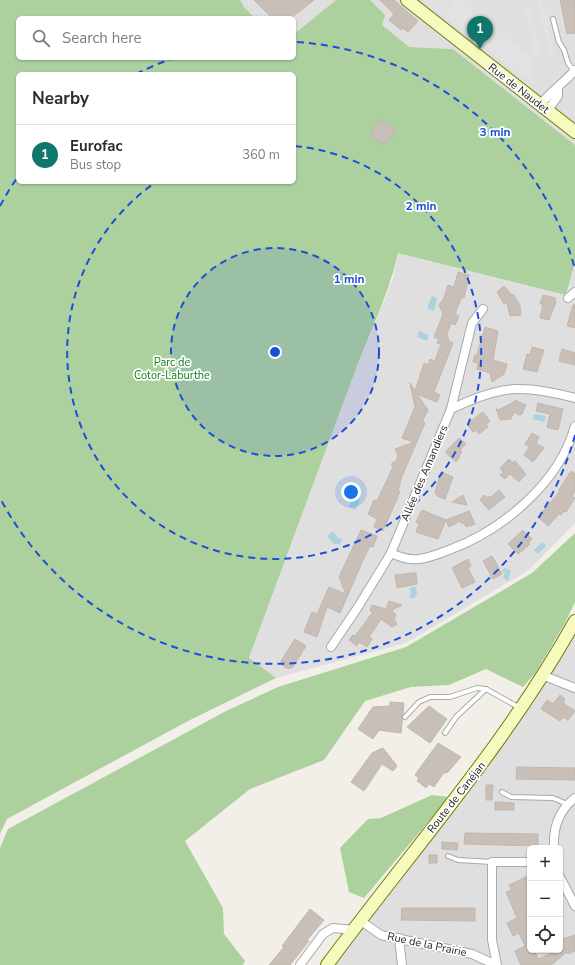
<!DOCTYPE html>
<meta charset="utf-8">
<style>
body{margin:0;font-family:"Nunito Sans",sans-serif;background:#f7f7f7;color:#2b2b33}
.controls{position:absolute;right:12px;bottom:12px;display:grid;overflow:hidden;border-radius:6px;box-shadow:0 1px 3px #0004}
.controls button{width:36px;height:36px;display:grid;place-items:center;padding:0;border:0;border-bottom:1px solid #e1e1e2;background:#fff;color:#2b2b33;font:20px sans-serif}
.you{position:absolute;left:351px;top:492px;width:14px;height:14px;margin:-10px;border:3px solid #fff;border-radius:50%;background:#1a73e8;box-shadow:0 0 0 6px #1a73e833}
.badge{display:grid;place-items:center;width:26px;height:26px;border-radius:50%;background:#0f766e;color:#fff;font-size:13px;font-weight:700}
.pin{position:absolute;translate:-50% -33px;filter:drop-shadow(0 1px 2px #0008)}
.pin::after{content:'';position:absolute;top:21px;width:14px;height:12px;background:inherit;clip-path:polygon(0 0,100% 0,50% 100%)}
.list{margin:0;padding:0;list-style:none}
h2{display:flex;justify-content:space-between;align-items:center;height:52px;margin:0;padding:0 16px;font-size:17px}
h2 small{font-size:13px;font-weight:400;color:#7c7c81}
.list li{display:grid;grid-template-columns:26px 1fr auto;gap:12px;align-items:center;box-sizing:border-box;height:60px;padding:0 16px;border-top:1px solid #e1e1e2}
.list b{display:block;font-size:15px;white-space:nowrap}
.list p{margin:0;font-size:13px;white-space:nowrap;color:#7c7c81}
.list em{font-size:13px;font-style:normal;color:#7c7c81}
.icon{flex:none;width:22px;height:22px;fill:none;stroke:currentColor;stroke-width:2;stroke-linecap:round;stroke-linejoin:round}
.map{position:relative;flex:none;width:575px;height:965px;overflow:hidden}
.search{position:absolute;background:#fff;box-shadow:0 1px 3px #0004;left:16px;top:16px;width:280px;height:44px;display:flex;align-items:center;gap:10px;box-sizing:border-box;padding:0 14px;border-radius:6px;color:#7c7c81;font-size:15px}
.panel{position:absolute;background:#fff;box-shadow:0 1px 3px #0004;left:16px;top:72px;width:280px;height:112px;border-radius:6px}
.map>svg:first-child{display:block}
.residential{fill:#e0dfdf;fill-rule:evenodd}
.forest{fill:#add19e;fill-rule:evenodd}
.parking{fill:#e2e2e2}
.water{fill:#aad3df}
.building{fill:#c7bfb8;stroke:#c4b6ab}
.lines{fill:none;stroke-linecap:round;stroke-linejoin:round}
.lane-casing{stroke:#a9a9a9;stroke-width:6}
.street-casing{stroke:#a9a9a9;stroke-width:10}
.secondary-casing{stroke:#707d05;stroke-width:14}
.lane{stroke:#fff;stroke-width:4}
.street{stroke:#fff;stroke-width:8}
.secondary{stroke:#f7fabf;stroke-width:12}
.ring{fill:none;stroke:#1d4ed8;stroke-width:2;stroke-dasharray:7 5}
.labels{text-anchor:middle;stroke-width:3.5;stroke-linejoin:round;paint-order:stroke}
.street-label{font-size:11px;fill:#222;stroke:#fff}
.park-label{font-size:11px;fill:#0c8416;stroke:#fff}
.centre{fill:#1d4ed8;stroke:#fff;stroke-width:2}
.ring-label{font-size:12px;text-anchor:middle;font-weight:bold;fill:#1d4ed8;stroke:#fff;stroke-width:3.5;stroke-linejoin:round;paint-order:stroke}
</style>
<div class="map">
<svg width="575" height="965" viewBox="0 0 575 965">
<rect width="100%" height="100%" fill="#f2efe9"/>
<!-- residential -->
<g class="residential">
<path d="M240 0H336L294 34V18H255L244 7Z"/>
<path d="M370 0H575V145L453 49 409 47 381 25Z"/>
<path d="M398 253 567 295 575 263V523L529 570 406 643 276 678 249 659 354 374 384 302 393 278Z"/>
<path d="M575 621V965H327L439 820ZM530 848H560V950H530Z"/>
</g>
<!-- forest -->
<g class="forest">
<path d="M0 0H240L244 7 255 18H18V58H294V34L336 0H370L385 15 382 25 409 47 453 49 575 145V263L566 295 398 253C388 298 367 338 351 382 317 474 283 566 249 658L276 678 188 721 7 819 0 834ZM18 74H294V182H18Z"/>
<path d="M575 533V602L565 623 536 672 523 687 486 669 449 685 411 687 365 701 324 760 250 789 185 841 223 908 224 934 245 961 243 965H0V848L8 829 226 711 278 687 406 647 532 573Z"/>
<path d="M432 795 449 797 364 898 349 892 340 848 368 819 381 818Z"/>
</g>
<!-- parking -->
<g class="parking">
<path d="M423 0H435L448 10 455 0H461L471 8V10L534 59 530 64 531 75 527 80Z"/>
<path d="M537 0H543L554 54 549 55Z"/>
<path d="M531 9 542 57 535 58 525 10Z"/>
</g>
<!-- water -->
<g class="water">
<path d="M432 296 437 298 434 311 427 308Z"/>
<path d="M419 331 429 335 427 341 417 337Z"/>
<path d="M534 414 546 416 544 422 533 419Z"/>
<path d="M353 495 360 498 356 510 349 507Z"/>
<path d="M333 531 338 538 342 539 340 545 333 543 327 536Z"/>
<path d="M542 542 546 546 538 554 534 550Z"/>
<path d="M504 568 511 570 508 581 503 578 505 573 502 571Z"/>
<path d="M416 587 417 594 414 599 409 597 411 592 409 588Z"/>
</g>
<!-- building -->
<g class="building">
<path d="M254 0H314L291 18H272Z"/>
<path d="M380 0H394L418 21 408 32 403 28 401 30 389 20 394 14Z"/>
<path d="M560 0H575V33L567 34Z"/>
<path d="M378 120 395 129 390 140 387 138 384 144 370 136Z"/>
<path d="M458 272 469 275 464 298 462 297 456 311V315L459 316 455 325 451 323 447 334 449 341 453 343 434 392 440 395 437 402 417 394 428 410 422 422 425 423 412 453 401 479 398 491 400 492 383 531 374 527 377 519 368 514 374 500 377 501 393 467 391 464 396 461 398 456 395 449 414 442 402 438 415 407 410 383 415 391 424 363 428 365 430 359 435 361 441 344 437 343 439 339 434 337 443 314 439 305 444 298 448 285 454 287Z"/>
<path d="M504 286 512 295 513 294 520 305 521 315 510 316 507 303 504 304 497 292Z"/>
<path d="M543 295 555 298 556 302 549 320 540 318 543 304H540Z"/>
<path d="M573 305H575V328L567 326Z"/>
<path d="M485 327 498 331 493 360 507 364 504 374 492 382 490 373 477 369 478 363 473 362 475 355H477Z"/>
<path d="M532 347 544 350 537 372 523 369 527 354 530 355Z"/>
<path d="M562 349 575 353V365L559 361Z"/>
<path d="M515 400 526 405 522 414 519 415 514 412 511 419 500 420 496 408 498 410 514 402Z"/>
<path d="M538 403 563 409 558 430 547 427 550 414 536 411Z"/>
<path d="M483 412 490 421 486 425 488 427 479 434 476 430 473 432 467 424Z"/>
<path d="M532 433 539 437 536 443 544 448 533 462 524 455 529 447 525 444Z"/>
<path d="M459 438 466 444 460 450 462 452 459 456 460 457 456 462 445 452Z"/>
<path d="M509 459 513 463 515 461 526 474 519 482 510 474 505 479 500 475 503 472 500 468Z"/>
<path d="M571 471 575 474V491L572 496 575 498 566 512 564 511 561 515 559 514 548 526 538 517 560 491 559 490Z"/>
<path d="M441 472 453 477 445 499 437 496 435 492Z"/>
<path d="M499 490 505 497 489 510 480 500 484 495 488 498 490 496 491 497Z"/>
<path d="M463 495 467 505 452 502Z"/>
<path d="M422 510 446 520 438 539 416 532 419 524 416 522Z"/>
<path d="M469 511 475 524 466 527 464 523 462 524 460 521 449 527 446 520Z"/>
<path d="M361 530 377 536 373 547 370 546 364 558 340 613 327 607 317 637 304 632 312 612 317 614 329 587 346 594 339 577Z"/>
<path d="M523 530 532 539 528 543 530 544 518 554 508 544Z"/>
<path d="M492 556 502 574 493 579 483 561Z"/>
<path d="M468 559 471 566 468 568 475 582 462 588 452 568Z"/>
<path d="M412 573H416L417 584 397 588 395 575Z"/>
<path d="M389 601 402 605 392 610 396 615 394 619 397 624 392 627 381 619 369 637 372 639 367 647 359 642 357 646 349 640 353 635 355 636 373 612 370 611 372 605 386 609Z"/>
<path d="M295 639 306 646 293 667 288 669 282 665 281 661Z"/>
<path d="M560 695 565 699 563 703 575 711 568 720 563 717 560 721 541 709 547 700 553 704Z"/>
<path d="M390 702 404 703 401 733 379 730 373 739 358 729 373 707 390 706Z"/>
<path d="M429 706 447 719 430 743 407 727Z"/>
<path d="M438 743 461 757 447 773 446 772 442 775 434 787 429 784 426 788 417 781 419 778 415 775Z"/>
<path d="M383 748 397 766 393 771 382 764 364 791 351 782 372 753Z"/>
<path d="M517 767 575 768V780L516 779Z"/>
<path d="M486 785H493L492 800H486Z"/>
<path d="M495 802 514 803V810H495Z"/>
<path d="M465 833 538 834V846L464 844Z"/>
<path d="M442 842 458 843 457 850 442 849Z"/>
<rect x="429" y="855" width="8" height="8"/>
<path d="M530 875V952L534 950 538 959 560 950V940L575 935V951L568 954 567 952 551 965H521L515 951 525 946 519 933 513 936 507 923 517 918 506 892 512 890 509 885Z"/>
<path d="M402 908H475V921L401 920Z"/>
<path d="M310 909 324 920 307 940 309 941 290 965H269L284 947 282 946Z"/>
</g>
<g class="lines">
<defs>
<g id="lane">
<path d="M553 19 559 42 564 50 568 63 574 71"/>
<path d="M405 717 419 702 430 697H450L477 688 486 689"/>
<path d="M445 733 456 717 486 689 520 708"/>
<path d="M502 792 511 797 553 798 567 804"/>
<path d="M448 856 458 860 492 862"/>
</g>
<g id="street">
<path d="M540 105C551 91 564 83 575 70"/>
<path d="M548 110 558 96V88"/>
<path d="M568 298 575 292"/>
<path d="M451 409 472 323 483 309"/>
<path d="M391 553C413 564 426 559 449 550 503 530 559 483 575 426"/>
<path d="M331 647 358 607 391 553 451 409C501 385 522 384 575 398"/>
<path d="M542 675 575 688"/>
<path d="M554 848C553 828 559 810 575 798"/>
<path d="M560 877 575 906"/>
<path d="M361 921 381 935 472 954 496 965"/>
<path d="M399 938 402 965"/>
<path d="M300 965 323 934 333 928 355 930"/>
<path d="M497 965 492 940V862H530"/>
</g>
<g id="secondary">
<path d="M407 0 575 132"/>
<path d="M327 965C411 851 506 745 575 621"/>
</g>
</defs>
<!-- lane casing -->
<use href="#lane" class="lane-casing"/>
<!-- street casing -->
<use href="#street" class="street-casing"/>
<!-- secondary casing -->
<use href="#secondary" class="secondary-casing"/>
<!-- lane -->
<use href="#lane" class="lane"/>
<!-- street -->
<use href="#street" class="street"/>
<!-- secondary -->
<use href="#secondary" class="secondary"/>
</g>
<!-- distance rings -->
<circle cx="275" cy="352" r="104" fill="#1d4ed8" fill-opacity=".12"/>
<g class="ring">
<circle cx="275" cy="352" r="104"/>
<path d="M295 146A207 207 0 1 1 156 182"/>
<path d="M575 435A311 311 0 0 1 0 498M0 206A311 311 0 0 1 17 178M136 74A311 311 0 0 1 171 59M297 42A311 311 0 0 1 575 269"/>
</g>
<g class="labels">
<!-- street labels -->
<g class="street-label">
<text transform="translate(519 88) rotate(38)" y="4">Rue de Naudet</text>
<text transform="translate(424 473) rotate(-67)" y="4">Allée des Amandiers</text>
<text transform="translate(456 797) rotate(-52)" y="4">Route de Canéjan</text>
<text transform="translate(427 944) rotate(12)" y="4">Rue de la Prairie</text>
</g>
<!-- park labels -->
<g class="park-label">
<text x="172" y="366">Parc de<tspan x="172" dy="13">Cotor-Laburthe</tspan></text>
</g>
</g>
<circle cx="275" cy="352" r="6" class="centre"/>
<g class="ring-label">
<text x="495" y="136">3 min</text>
<text x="421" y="210">2 min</text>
<text x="349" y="283">1 min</text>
</g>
</svg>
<div class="controls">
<button>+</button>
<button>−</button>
<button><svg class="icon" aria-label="locate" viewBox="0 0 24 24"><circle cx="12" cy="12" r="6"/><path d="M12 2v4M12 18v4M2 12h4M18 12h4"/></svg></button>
</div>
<div class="you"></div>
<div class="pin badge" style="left:480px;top:49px">1</div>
<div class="search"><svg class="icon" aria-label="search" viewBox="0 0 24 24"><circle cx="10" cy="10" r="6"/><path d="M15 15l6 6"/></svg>Search here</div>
<section class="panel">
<h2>Nearby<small></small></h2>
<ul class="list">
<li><span class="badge">1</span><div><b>Eurofac</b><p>Bus stop</p></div><em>360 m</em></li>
</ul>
</section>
</div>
